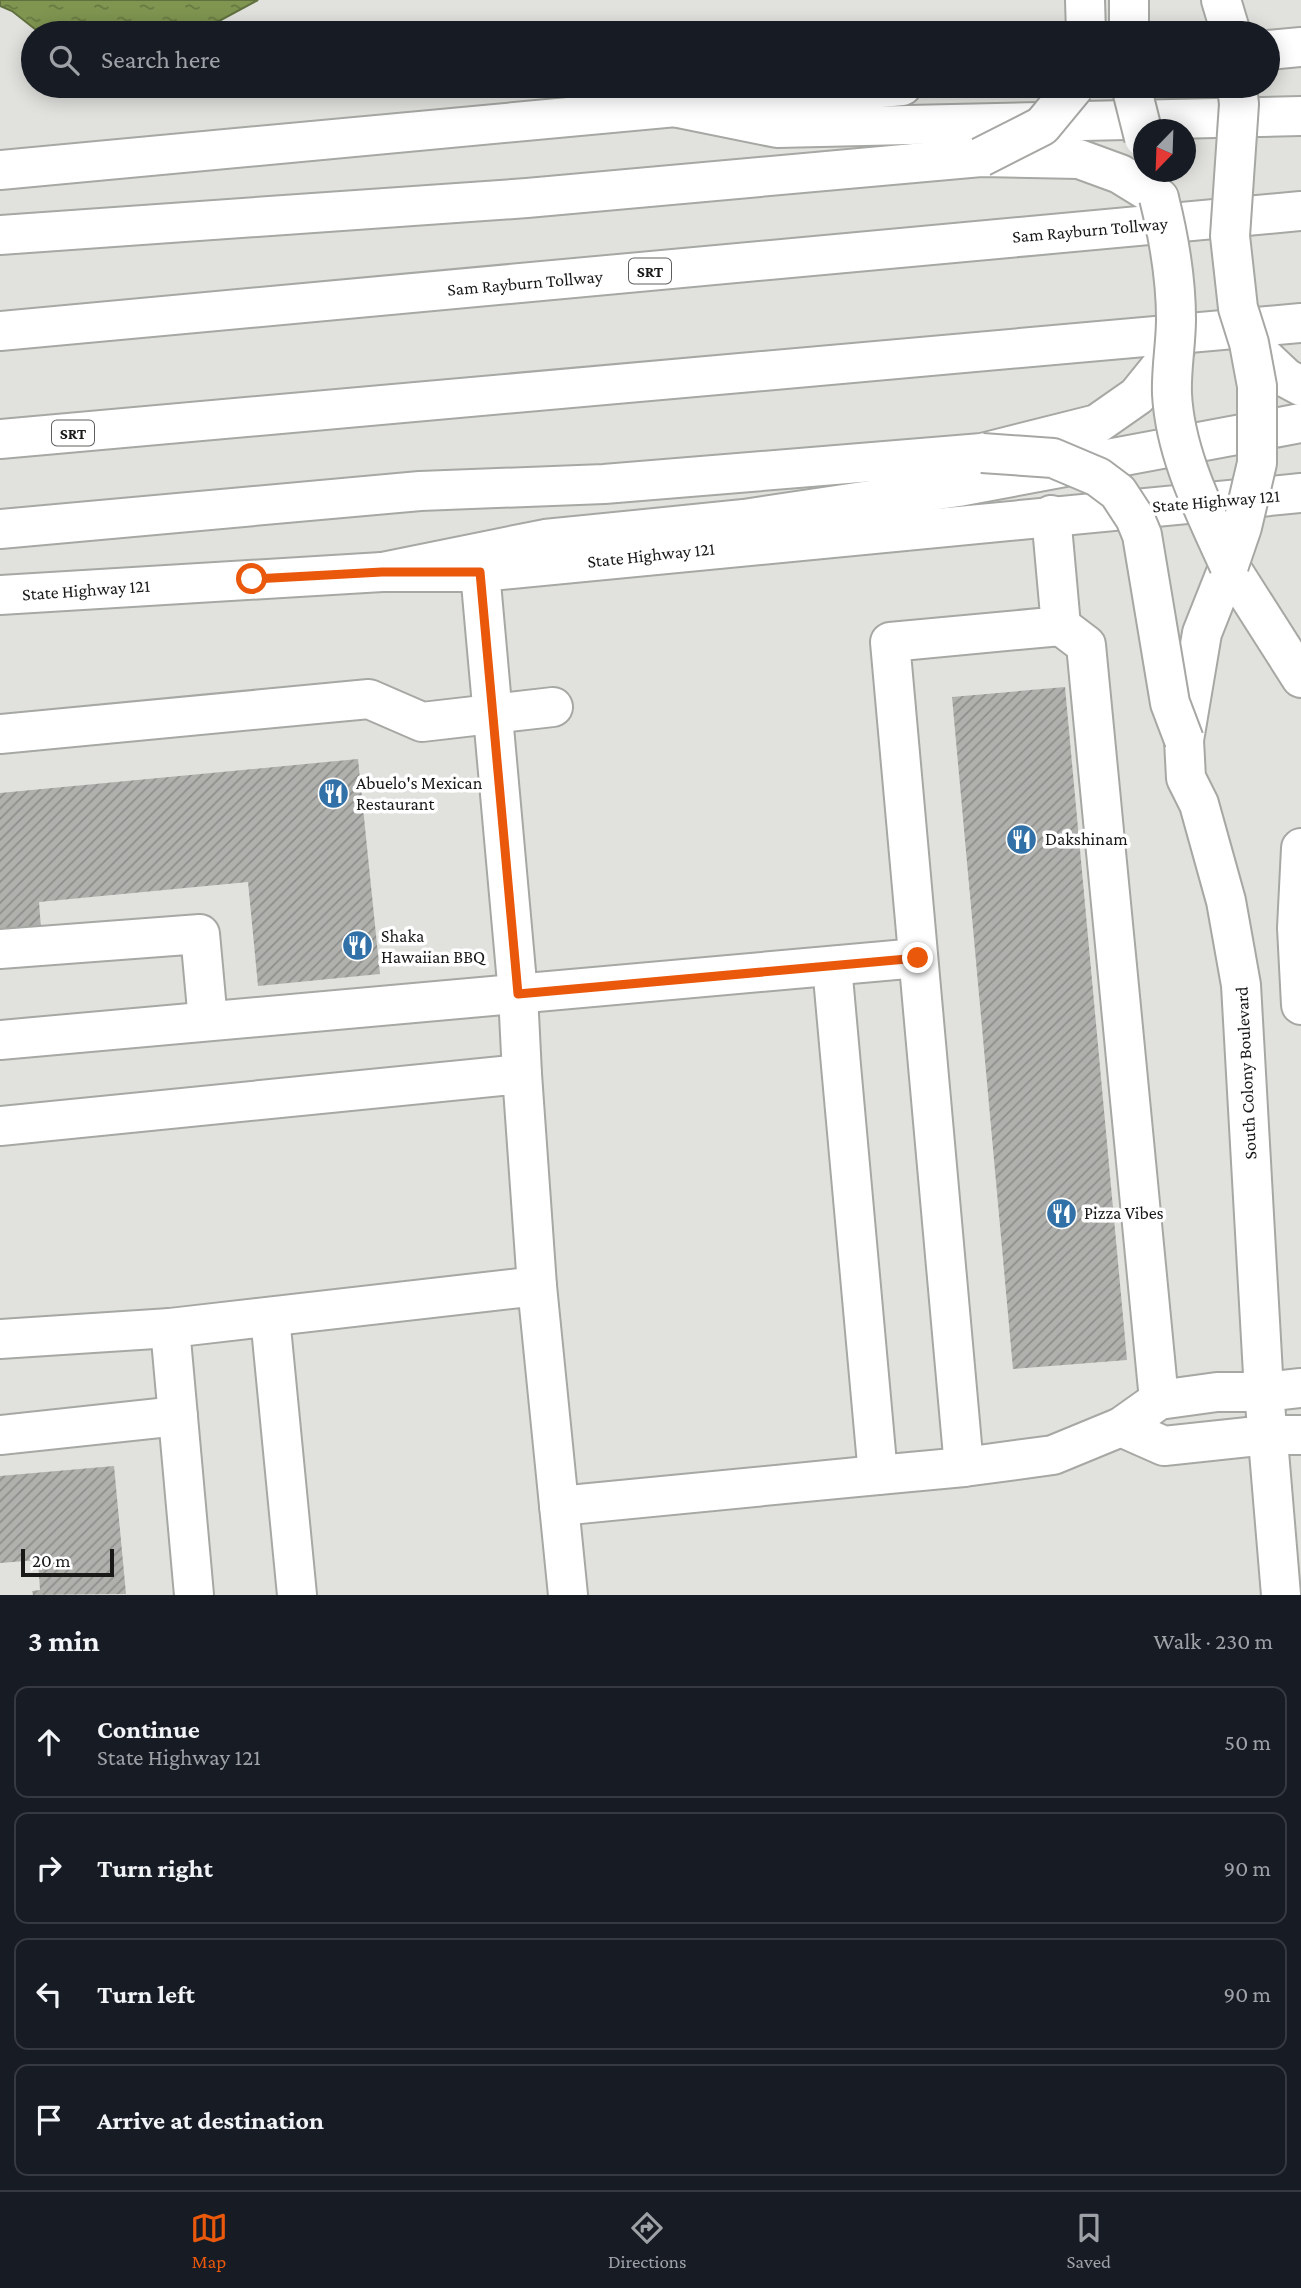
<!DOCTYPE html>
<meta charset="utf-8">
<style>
body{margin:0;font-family:"Crimson Pro",serif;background:#242831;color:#f1f3f6}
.compass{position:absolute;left:1133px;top:119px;width:63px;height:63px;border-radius:50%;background:#171b24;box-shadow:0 4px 18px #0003;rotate:203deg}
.scale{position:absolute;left:21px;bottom:18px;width:93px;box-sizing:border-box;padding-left:7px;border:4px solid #191918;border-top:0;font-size:19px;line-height:24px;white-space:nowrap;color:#191918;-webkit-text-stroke:5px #fff;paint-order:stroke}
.stop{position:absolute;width:21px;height:21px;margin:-16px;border:5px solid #ea580c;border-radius:50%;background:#fff}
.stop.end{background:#ea580c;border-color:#fff;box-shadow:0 2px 7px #0008}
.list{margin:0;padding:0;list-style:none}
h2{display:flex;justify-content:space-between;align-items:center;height:91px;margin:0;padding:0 28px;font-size:30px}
h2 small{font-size:23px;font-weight:400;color:#9ea1a6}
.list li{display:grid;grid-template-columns:46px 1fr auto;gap:21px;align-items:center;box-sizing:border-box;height:112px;margin:0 14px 14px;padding:0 14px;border:2px solid #363941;border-radius:14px}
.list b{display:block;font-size:26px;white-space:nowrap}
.list p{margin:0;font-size:23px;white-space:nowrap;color:#9ea1a6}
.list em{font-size:23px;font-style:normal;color:#9ea1a6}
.icon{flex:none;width:38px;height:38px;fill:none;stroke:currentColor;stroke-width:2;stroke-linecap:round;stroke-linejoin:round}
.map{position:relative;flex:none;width:1301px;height:1595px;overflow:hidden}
.search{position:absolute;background:#171b24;box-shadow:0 4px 18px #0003;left:21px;right:21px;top:21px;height:77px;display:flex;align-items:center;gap:18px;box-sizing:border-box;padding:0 24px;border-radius:38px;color:#9ea1a6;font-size:26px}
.sheet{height:595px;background:#171b24}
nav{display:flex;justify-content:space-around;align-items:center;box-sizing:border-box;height:98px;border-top:2px solid #363941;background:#171b24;font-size:19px;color:#9ea1a6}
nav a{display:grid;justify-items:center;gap:4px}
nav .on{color:#ea580c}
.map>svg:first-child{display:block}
.water{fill:url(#water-ripples);stroke:#60703f;stroke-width:2}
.building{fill:url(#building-hatch)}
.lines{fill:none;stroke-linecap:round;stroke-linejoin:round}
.minor-casing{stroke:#a6a8a4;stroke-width:42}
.major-casing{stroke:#a6a8a4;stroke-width:42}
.highway-casing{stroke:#a6a8a4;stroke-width:42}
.minor{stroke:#fff;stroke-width:38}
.major{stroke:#fff;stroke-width:38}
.highway{stroke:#fff;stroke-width:38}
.major-bridge-casing{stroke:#a6a8a4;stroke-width:42;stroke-linecap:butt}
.major-bridge{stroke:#fff;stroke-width:38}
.route{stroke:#ea580c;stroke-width:9}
.labels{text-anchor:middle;stroke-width:7;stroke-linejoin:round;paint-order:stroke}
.shield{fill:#fff;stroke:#5e5e5d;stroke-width:2}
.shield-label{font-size:16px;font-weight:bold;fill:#191918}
.street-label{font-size:18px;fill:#191918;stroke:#fff}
.poi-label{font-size:18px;fill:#191918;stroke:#fff;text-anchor:start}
</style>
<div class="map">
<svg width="1301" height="1595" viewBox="0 0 1301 1595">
<defs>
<pattern id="water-ripples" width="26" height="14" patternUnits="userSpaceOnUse" patternTransform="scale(1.75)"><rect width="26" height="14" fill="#7f9550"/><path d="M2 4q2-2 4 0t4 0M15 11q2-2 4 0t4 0" fill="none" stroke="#677941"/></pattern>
<pattern id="building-hatch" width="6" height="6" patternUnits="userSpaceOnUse" patternTransform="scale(1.75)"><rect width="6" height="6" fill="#b0b1ad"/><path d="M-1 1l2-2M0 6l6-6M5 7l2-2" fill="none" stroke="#8e8f8c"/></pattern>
</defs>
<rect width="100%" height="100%" fill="#e1e2de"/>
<!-- water -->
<path class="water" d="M0 0H258L197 33H40L12 11 0 6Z"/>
<!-- building -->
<g class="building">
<path d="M1065 687 1127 1360 1013 1369 952 697Z"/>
<path d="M358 759 380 974 258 986 248 882 39 902 41 928 0 932V793Z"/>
<path d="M114 1466 126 1594 33 1595 32 1591 40 1590 38 1560 0 1563V1476Z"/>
</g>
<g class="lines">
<defs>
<g id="minor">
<path d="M480 572 518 994 522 1074"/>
<path d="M1061 626 1086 645 1159 1400"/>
<path d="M0 734 369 699 422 722 553 707"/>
<path d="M0 949 200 934 208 1021"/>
<path d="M832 966 878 1475 964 1467 1053 1455 1121 1427 1159 1400 1217 1392H1264"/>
<path d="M0 1040 918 958"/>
<path d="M0 1126 522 1074 537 1286"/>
<path d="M270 1317 297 1595"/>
<path d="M170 1328 194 1595"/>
<path d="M0 1339 170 1328 537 1286 568 1595"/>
<path d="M1121 1427 1164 1446 1267 1435"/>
<path d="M0 1435 178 1416"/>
<path d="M964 1467 890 642 1061 626 1051 515"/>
<path d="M559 1506 878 1475"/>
</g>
<g id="major">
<path d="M1085 0 1086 33"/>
<path d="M1221 0 1231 33"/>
<path d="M1129 33V0"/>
<path d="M1268 50 1301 47"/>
<path d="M0 170 902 86"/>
<path d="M0 235 527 198 981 157 1079 159 1120 174 1159 198"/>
<path d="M1249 343 1286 378 1301 386"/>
<path d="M0 529 420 491 604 484 982 453 1097 424 1137 396 1175 349"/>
<path d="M1229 565 1202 633 1184 740 1186 778 1199 804 1226 901 1241 985 1264 1392 1281 1595"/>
<path d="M1229 565 1301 678"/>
<path d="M0 595 382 572H480L1301 493"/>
<path d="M1301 848 1297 928 1301 1005"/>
<path d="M1264 1392 1301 1388"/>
<path d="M1267 1435H1301"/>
</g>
<g id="highway">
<path d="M678 108 777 128 1301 116"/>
<path d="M0 331 1301 211"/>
<path d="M0 439 1301 323"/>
<path d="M382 572 545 539 744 519 958 487 1301 423"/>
</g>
</defs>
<!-- minor casing -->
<use href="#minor" class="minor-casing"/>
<!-- major casing -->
<use href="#major" class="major-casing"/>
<!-- highway casing -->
<use href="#highway" class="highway-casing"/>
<!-- minor -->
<use href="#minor" class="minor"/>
<!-- major -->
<use href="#major" class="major"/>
<!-- highway -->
<use href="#highway" class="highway"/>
<defs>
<g id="major-bridge">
<path d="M1131 86 1144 138"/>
<path d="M981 157 1042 126 1075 86"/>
<path d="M1159 198C1169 238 1176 278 1176 319 1176 344 1171 369 1172 394 1175 454 1205 512 1229 565"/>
<path d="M982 453 1053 458 1098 477 1118 492 1135 518 1142 535 1170 703 1184 740"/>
<path d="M1229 565 1242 527 1257 463V386L1249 343 1238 308 1230 236 1239 104 1237 86"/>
</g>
</defs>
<!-- major-bridge casing -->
<use href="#major-bridge" class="major-bridge-casing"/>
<!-- major-bridge -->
<use href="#major-bridge" class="major-bridge"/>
</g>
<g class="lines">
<!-- route -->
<path class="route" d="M252 579 382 572H480L518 994 918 958"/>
</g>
<!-- icons -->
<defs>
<symbol id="restaurant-disc" viewBox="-11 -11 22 22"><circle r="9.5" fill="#3271a8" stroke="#fff"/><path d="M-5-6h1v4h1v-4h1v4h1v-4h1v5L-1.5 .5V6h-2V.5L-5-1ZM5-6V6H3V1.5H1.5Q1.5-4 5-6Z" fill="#fff"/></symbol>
</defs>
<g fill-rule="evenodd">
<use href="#restaurant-disc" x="316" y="776" width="35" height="35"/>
<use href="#restaurant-disc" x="1004" y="822" width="35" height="35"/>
<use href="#restaurant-disc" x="340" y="928" width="35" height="35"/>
<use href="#restaurant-disc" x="1044" y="1196" width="35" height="35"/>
</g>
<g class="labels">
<!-- shield labels -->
<g class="shield">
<rect x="629" y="258.5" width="42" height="25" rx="5"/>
<rect x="52" y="420.5" width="42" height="25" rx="5"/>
</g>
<g class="shield-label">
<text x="650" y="277">SRT</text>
<text x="73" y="439">SRT</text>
</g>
<!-- street labels -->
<g class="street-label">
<text transform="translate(1090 230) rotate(-5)" y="6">Sam Rayburn Tollway</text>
<text transform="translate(525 283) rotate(-5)" y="6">Sam Rayburn Tollway</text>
<text transform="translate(1216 501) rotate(-5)" y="6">State Highway 121</text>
<text transform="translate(651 555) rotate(-6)" y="6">State Highway 121</text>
<text transform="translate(86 590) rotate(-4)" y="6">State Highway 121</text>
<text transform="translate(1246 1073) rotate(-93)" y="6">South Colony Boulevard</text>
</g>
<!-- poi labels -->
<g class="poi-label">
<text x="356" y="789">Abuelo's Mexican<tspan x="356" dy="21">Restaurant</tspan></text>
<text x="1045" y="845">Dakshinam</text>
<text x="381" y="942">Shaka<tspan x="381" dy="21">Hawaiian BBQ</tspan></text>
<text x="1084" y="1219">Pizza Vibes</text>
</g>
</g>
</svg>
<svg class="compass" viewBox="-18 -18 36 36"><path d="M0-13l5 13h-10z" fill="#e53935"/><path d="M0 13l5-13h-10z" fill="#9ea1a6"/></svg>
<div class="scale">20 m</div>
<div class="stop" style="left:252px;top:579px"></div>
<div class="stop end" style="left:918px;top:958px"></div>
<div class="search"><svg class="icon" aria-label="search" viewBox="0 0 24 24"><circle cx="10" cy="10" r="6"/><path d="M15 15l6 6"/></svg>Search here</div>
</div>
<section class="sheet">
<h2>3 min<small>Walk · 230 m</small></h2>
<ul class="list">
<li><svg class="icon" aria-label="ahead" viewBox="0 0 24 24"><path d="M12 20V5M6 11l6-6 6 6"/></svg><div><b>Continue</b><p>State Highway 121</p></div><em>50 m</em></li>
<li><svg class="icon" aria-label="right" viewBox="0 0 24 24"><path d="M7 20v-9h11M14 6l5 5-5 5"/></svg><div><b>Turn right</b></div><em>90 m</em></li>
<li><svg class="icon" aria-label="left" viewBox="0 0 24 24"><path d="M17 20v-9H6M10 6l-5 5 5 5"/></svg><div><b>Turn left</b></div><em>90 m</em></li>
<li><svg class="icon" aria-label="arrive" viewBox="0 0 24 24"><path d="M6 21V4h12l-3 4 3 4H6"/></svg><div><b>Arrive at destination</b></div></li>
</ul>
</section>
<nav>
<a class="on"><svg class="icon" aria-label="map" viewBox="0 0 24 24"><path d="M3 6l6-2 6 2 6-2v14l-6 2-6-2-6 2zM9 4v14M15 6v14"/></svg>Map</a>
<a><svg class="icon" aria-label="directions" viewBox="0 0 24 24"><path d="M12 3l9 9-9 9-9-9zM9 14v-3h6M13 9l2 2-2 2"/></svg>Directions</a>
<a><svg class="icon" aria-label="saved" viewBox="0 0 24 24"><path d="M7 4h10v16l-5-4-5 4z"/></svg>Saved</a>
</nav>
